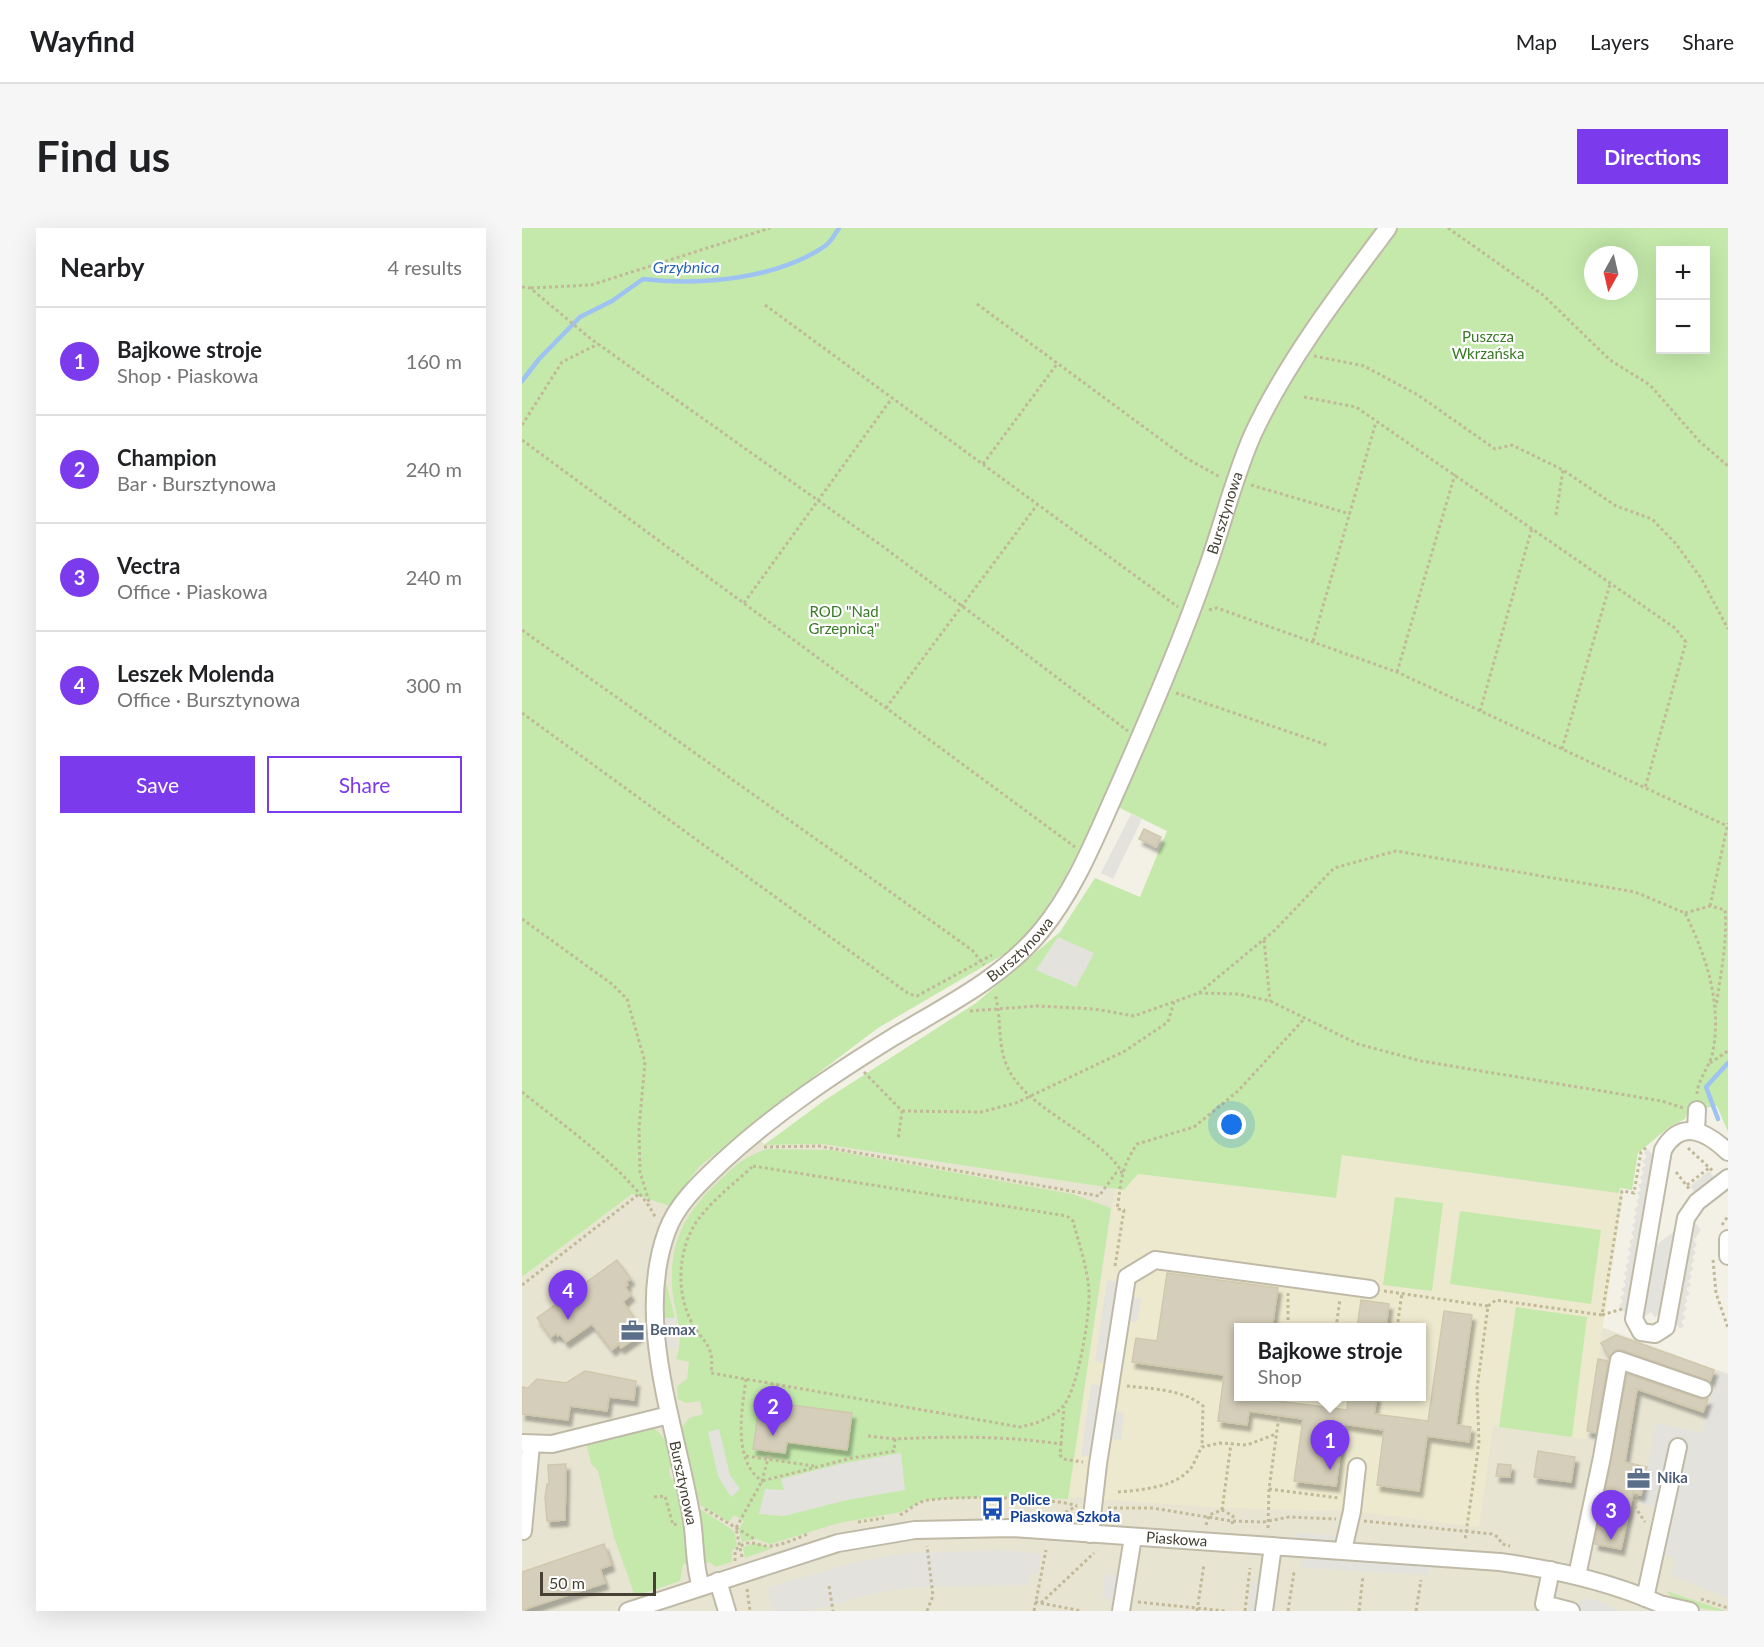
<!DOCTYPE html>
<meta charset="utf-8">
<style>
body{margin:0;font-family:Lato,sans-serif;background:#f6f6f6;color:#202124}
.controls{position:absolute;right:18px;top:18px;display:grid;overflow:hidden;border-radius:0px;box-shadow:0 6px 24px #0002}
.controls button{width:54px;height:54px;display:grid;place-items:center;padding:0;border:0;border-bottom:2px solid #e0e0e0;background:#fff;color:#202124;font:30px sans-serif}
.compass{position:absolute;left:1062px;top:18px;width:54px;height:54px;border-radius:50%;background:#fff;box-shadow:0 6px 24px #0002;rotate:188deg}
.scale{position:absolute;left:18px;bottom:15px;width:116px;box-sizing:border-box;padding-left:6px;border:3px solid #464134;border-top:0;font-size:16px;line-height:21px;white-space:nowrap;color:#464134;-webkit-text-stroke:4px #fff;paint-order:stroke}
.you{position:absolute;left:710px;top:897px;width:21px;height:21px;margin:-15px;border:4px solid #fff;border-radius:50%;background:#1a73e8;box-shadow:0 0 0 9px #1a73e833}
.badge{display:grid;place-items:center;width:39px;height:39px;border-radius:50%;background:#7c3aed;color:#fff;font-size:20px;font-weight:700}
.pin{position:absolute;translate:-50% -50px;filter:drop-shadow(0 2px 3px #0008)}
.pin::after{content:'';position:absolute;top:32px;width:21px;height:18px;background:inherit;clip-path:polygon(0 0,100% 0,50% 100%)}
.popup{position:absolute;left:712px;top:1095px;width:192px;height:78px;box-sizing:border-box;display:grid;place-content:center;border-radius:0px;background:#fff;filter:drop-shadow(0 2px 4px #0005);font-size:20px;white-space:nowrap;color:#757577}
.popup b{font-size:22px;color:#202124}
.popup::after{content:'';position:absolute;left:50%;top:100%;margin-left:-12px;border:12px solid transparent;border-top-color:#fff}
.list{margin:0;padding:0;list-style:none}
h2{display:flex;justify-content:space-between;align-items:center;height:78px;margin:0;padding:0 24px;font-size:26px}
h2 small{font-size:20px;font-weight:400;color:#757577}
.list li{display:grid;grid-template-columns:39px 1fr auto;gap:18px;align-items:center;box-sizing:border-box;height:108px;padding:0 24px;border-top:2px solid #e0e0e0}
.list b{display:block;font-size:22px;white-space:nowrap}
.list p{margin:0;font-size:20px;white-space:nowrap;color:#757577}
.list em{font-size:20px;font-style:normal;color:#757577}
.actions{display:flex;gap:12px;padding:18px 24px}
.actions a{flex:1;padding:14px 0;border:2px solid #7c3aed;border-radius:0px;text-align:center;font-size:21px;color:#7c3aed}
.actions .main{background:#7c3aed;color:#fff}
.map{position:relative;flex:none;width:1206px;height:1383px;overflow:hidden;border-radius:0px}
header{display:flex;align-items:center;gap:36px;box-sizing:border-box;height:84px;padding:0 30px;background:#fff;border-bottom:2px solid #e0e0e0}
header strong{font-size:28px}
nav{display:flex;gap:33px;margin-inline-start:auto;font-size:21px}
.intro{display:flex;align-items:center;justify-content:space-between;box-sizing:border-box;height:144px;padding:0 36px}
h1{margin:0;font-size:42px}
.button{padding:15px 27px;border-radius:0px;background:#7c3aed;color:#fff;font-size:21px;font-weight:700}
main{display:flex;gap:36px;padding:0 36px}
aside{flex:1;background:#fff;border-radius:0px;box-shadow:0 6px 24px #0002}
.map>svg:first-child{display:block}
.residential{fill:#e7e4d2;fill-rule:evenodd}
.education{fill:#ede9ce;fill-rule:evenodd}
.green{fill:#c4e9ab;fill-rule:evenodd}
.parking{fill:#e4e2dd}
.lines{fill:none;stroke-linecap:round;stroke-linejoin:round}
.stream{stroke:#9ec3f3;stroke-width:4.5}
.building{fill:#d5ceba;stroke:#d0c8ad;stroke-width:1.5;filter:url(#shadow)}
.minor-casing{stroke:#bfbaa7;stroke-width:20}
.path{stroke:#c1b998;stroke-width:3;stroke-dasharray:3 3;stroke-linecap:butt}
.minor{stroke:#fff;stroke-width:16}
.labels{text-anchor:middle;stroke-width:4.5;stroke-linejoin:round;paint-order:stroke}
.park-label{font-size:15px;fill:#387a25;stroke:#fff}
.street-label{font-size:15px;fill:#464134;stroke:#fff}
.service-label{font-size:15px;font-weight:bold;fill:#4e5e75;stroke:#fff;text-anchor:start}
.transit-label{font-size:15px;font-weight:bold;fill:#164399;stroke:#fff;text-anchor:start}
.water-label{font-size:16px;font-style:italic;fill:#2965b6;stroke:#fff}
</style>
<header>
<strong>Wayfind</strong>
<nav><a>Map</a><a>Layers</a><a>Share</a></nav>
</header>
<div class="intro"><h1>Find us</h1><a class="button">Directions</a></div>
<main>
<aside>
<h2>Nearby<small>4 results</small></h2>
<ul class="list">
<li><span class="badge">1</span><div><b>Bajkowe stroje</b><p>Shop · Piaskowa</p></div><em>160 m</em></li>
<li><span class="badge">2</span><div><b>Champion</b><p>Bar · Bursztynowa</p></div><em>240 m</em></li>
<li><span class="badge">3</span><div><b>Vectra</b><p>Office · Piaskowa</p></div><em>240 m</em></li>
<li><span class="badge">4</span><div><b>Leszek Molenda</b><p>Office · Bursztynowa</p></div><em>300 m</em></li>
</ul>
<div class="actions"><a class="main">Save</a><a>Share</a></div>
</aside>
<div class="map">
<svg width="1206" height="1383" viewBox="0 0 1206 1383">
<defs>
<filter id="shadow"><feDropShadow dx="3.5" dy="6" stdDeviation="1.5" flood-color="#0004"/></filter>
</defs>
<rect width="100%" height="100%" fill="#f3f1e5"/>
<!-- residential -->
<path class="residential" d="M226 899 243 917 300 916 602 962 818 972 822 925 1096 962 1079 1099 1206 1146V1383H0V1049L110 966 148 978 177 939ZM716 1100H900V1168H716Z"/>
<!-- education -->
<path class="education" d="M820 927 1101 966 1064 1211 971 1198 957 1299 830 1283 700 1280 546 1269 593 960 602 962 616 946 813 970ZM716 1100H900V1168H716Z"/>
<!-- green -->
<g class="green">
<path d="M0 0H1206V904L1195 878 1166 882 1163 891 1147 899 1116 925 1110 962 1098 960 1097 965 820 927 814 970 616 946 602 962 300 916 242 917 303 872 454 775 538 704 573 650 618 669 645 603 596 579 683 372 729 233 744 196 781 133 772 126 578 581 541 653 517 691 493 720 356 800 242 886 177 939 148 978 110 966 0 1049ZM1138 22H1184V122H1138ZM1071 27H1107V63H1071Z"/>
<path d="M246 921 309 922 550 966 589 980 546 1271 465 1269 402 1272 379 1284 317 1295 248 1316 234 1311 220 1314 217 1301 222 1293 212 1287 207 1294 178 1277 160 1199 167 1190 181 1186 178 1173 164 1175 156 1171 155 1158 165 1151 167 1134 154 1131C164 1106 151 1083 150 1058 148 1012 163 985 197 953 213 937 225 927 246 921Z"/>
<path d="M873 969 921 975 910 1063 861 1057Z"/>
<path d="M938 983 1079 1002 1069 1076 928 1056Z"/>
<path d="M143 1051 153 1090H141Z"/>
<path d="M994 1079 1065 1089 1050 1209 977 1199Z"/>
<path d="M124 1198C144 1202 146 1221 151 1238L147 1241 149 1251 154 1252 163 1291 166 1336H161L158 1353 113 1368 92 1309 76 1243 69 1235 64 1214Z"/>
<path d="M175 1279 212 1303 215 1317 210 1323V1334L193 1339 188 1334 181 1335Z"/>
<path d="M233 1315 251 1320 223 1330 221 1319Z"/>
<path d="M1144 1363 1204 1383C1185 1383 1157 1377 1144 1363Z"/>
</g>
<!-- parking -->
<g class="parking">
<path d="M609 586 620 591 591 651 579 645Z"/>
<path d="M536 709 572 725 554 759 514 742Z"/>
<path d="M1126 921 1133 930 1107 1091 1097 1077 1101 1074 1098 1069 1103 1066 1099 1061 1104 1058 1101 1053 1105 1050 1102 1045 1106 1042 1103 1037 1108 1034 1105 1029 1109 1026 1106 1021 1110 1018 1107 1013 1112 1010 1109 1005 1113 1001 1110 997 1114 993 1111 989 1115 986 1112 981 1117 977 1114 973 1118 969 1115 965 1119 962 1116 957 1121 954 1118 949 1122 945 1119 941 1124 937 1120 933 1125 929 1122 925Z"/>
<path d="M1187 943 1194 952 1175 967 1168 958Z"/>
<path d="M1170 990 1179 1002 1172 1012 1175 1017 1171 1021 1174 1025 1170 1029 1173 1033 1168 1037 1172 1041 1167 1045 1170 1049 1166 1053 1169 1057 1164 1061 1168 1066 1163 1069 1166 1073 1162 1077 1165 1081 1160 1085 1164 1090 1159 1093 1162 1098 1158 1101 1151 1092Z"/>
<path d="M1155 1001 1142 1082 1133 1089 1129 1084 1117 1093 1129 1021Z"/>
<path d="M585 1052 596 1054 584 1135 573 1133Z"/>
<path d="M608 1069 619 1071 615 1094 604 1093Z"/>
<path d="M141 1090H153L155 1119 143 1121Z"/>
<path d="M1194 1143 1206 1146V1370L1149 1348 1153 1330 1133 1324 1142 1281 1120 1276 1134 1195 1180 1205Z"/>
<path d="M569 1156 580 1158 570 1229 559 1227Z"/>
<path d="M591 1183 602 1185 599 1212 587 1211Z"/>
<path d="M197 1201 208 1247 218 1261 209 1269 196 1248 186 1204Z"/>
<path d="M379 1225 383 1262 325 1272 262 1288 237 1286 243 1261 262 1262 259 1251 318 1236Z"/>
<path d="M776 1305 819 1308 812 1314 769 1311Z"/>
<path d="M485 1322 519 1326 517 1346H507V1357L393 1359 357 1364 287 1383H251L244 1360 333 1334 384 1325Z"/>
<path d="M781 1329 908 1337 906 1347 780 1340Z"/>
<path d="M583 1346 597 1347 595 1372 580 1370Z"/>
<path d="M729 1355 738 1356 735 1383H726Z"/>
<path d="M1060 1369 1078 1374 1099 1383H1055Z"/>
</g>
<g class="lines">
<!-- stream -->
<g class="stream">
<path d="M0 153 17 131 58 89 90 73 121 51C177 58 255 51 303 18 309 14 313 6 317 0"/>
<path d="M1196 891 1184 859 1206 835"/>
</g>
</g>
<!-- building -->
<g class="building">
<path d="M622 601 639 609 634 619 617 611Z"/>
<path d="M95 1032 109 1051 104 1054 106 1057 103 1059 109 1067 101 1074 118 1098 115 1100 119 1106 99 1120 97 1116 90 1122 70 1096 44 1114 38 1106 36 1108 34 1105 29 1109 15 1090Z"/>
<path d="M645 1045 756 1060 750 1100H717V1168L825 1182 826 1168H855L852 1186 906 1193 922 1083 950 1087 934 1197 949 1199 947 1214 905 1208 897 1263 855 1257 862 1202 822 1196 814 1258 772 1253 781 1191 727 1183 725 1197 696 1193 702 1147 610 1134 614 1110 635 1113Z"/>
<path d="M839 1072 867 1076 864 1100H835Z"/>
<path d="M1094 1107 1192 1142 1188 1153 1100 1122H1094L1087 1130 1079 1115Z"/>
<path d="M1076 1131 1086 1133 1074 1205 1065 1203Z"/>
<path d="M63 1143 114 1153 112 1172 87 1169 85 1183 48 1178 46 1192 0 1186V1159L6 1160 15 1151 44 1155Z"/>
<path d="M1105 1146 1178 1171H1186L1181 1184 1115 1161 1103 1234 1125 1239 1119 1267 1111 1265 1099 1321 1073 1316Z"/>
<path d="M238 1173 330 1185 325 1222 265 1214 263 1225 231 1221Z"/>
<path d="M1016 1223 1053 1229 1049 1254 1012 1249Z"/>
<path d="M44 1236 43 1292 25 1293 23 1269 25 1256H27L26 1237Z"/>
<path d="M976 1236 989 1237 988 1249 974 1248Z"/>
<path d="M82 1316 89 1337 78 1341 83 1355 0 1382V1344Z"/>
</g>
<g class="lines">
<defs>
<g id="minor">
<path d="M1174 903 1175 882"/>
<path d="M1206 924C1185 904 1159 890 1141 922L1112 1091 1119 1104 1133 1106 1144 1099 1164 990 1175 974 1206 950"/>
<path d="M1206 1011V1028"/>
<path d="M0 1215 30 1216 147 1187"/>
<path d="M1 1303 9 1217"/>
<path d="M568 1306 576 1236 605 1049 633 1032 848 1061"/>
<path d="M821 1322 830 1283 835 1239"/>
<path d="M1029 1342 1022 1376 1049 1383"/>
<path d="M1055 1348 1080 1229 1097 1132 1181 1161"/>
<path d="M196 1353 205 1383"/>
<path id="s1" d="M179 1359C171 1335 174 1311 169 1286 154 1198 112 1092 145 1003 155 975 180 953 201 933 253 885 313 845 373 808 425 777 480 750 519 703 552 663 572 613 593 566 625 494 657 420 683 346 700 300 711 251 731 206 765 133 818 64 866 0"/>
<path d="M1123 1370 1156 1219"/>
<path d="M1142 1377 1168 1383"/>
<path id="s2" d="M106 1383 316 1315 393 1302 490 1300 978 1334C1038 1342 1099 1356 1153 1383"/>
<path d="M599 1383 611 1309"/>
<path d="M742 1383 751 1318"/>
</g>
</defs>
<!-- minor casing -->
<use href="#minor" class="minor-casing"/>
<!-- path -->
<g class="path">
<path d="M926 0 1021 67 1088 132 1128 157 1177 213 1206 238"/>
<path d="M0 59 8 60 69 111 363 320 606 503"/>
<path d="M9 60 69 57 248 0"/>
<path d="M455 76 664 230 698 249"/>
<path d="M243 77 656 379"/>
<path d="M792 128 842 138 896 167 973 221 990 217 1041 242 1094 278 1130 291 1154 316 1179 350 1206 401"/>
<path d="M782 169 834 179 1153 400 1164 414 1123 560"/>
<path d="M0 197 40 134 76 116"/>
<path d="M0 212 553 619"/>
<path d="M461 236 535 136"/>
<path d="M729 257 828 286"/>
<path d="M1034 287 1041 242"/>
<path d="M222 375 370 170"/>
<path d="M687 382 695 380 875 444 1205 598"/>
<path d="M0 402 450 722 462 737"/>
<path d="M791 413 854 194"/>
<path d="M875 444 933 246"/>
<path d="M654 465 805 517"/>
<path d="M364 480 515 277"/>
<path d="M958 483 1010 300"/>
<path d="M0 485 387 766 395 768 470 727"/>
<path d="M1040 521 1088 356"/>
<path d="M1188 678 1206 595"/>
<path d="M1163 685 1188 678 1203 682C1206 711 1198 750 1194 779"/>
<path d="M0 691 90 756 105 771 123 834 117 900 118 944 128 977"/>
<path d="M742 712 748 773"/>
<path d="M677 765 753 702 812 640 874 623 1113 664 1163 685C1184 727 1200 776 1191 823 1188 839 1176 850 1175 866"/>
<path d="M448 783 515 778 573 781 612 788 677 765 716 766 748 773 836 816 899 833 1140 873 1161 880"/>
<path d="M1188 835 1206 823"/>
<path d="M342 844 380 883 376 912"/>
<path d="M0 864C37 894 114 948 133 989"/>
<path d="M380 883 459 884 494 875 603 823 646 794 652 774"/>
<path d="M242 919 297 918 577 968 594 945 600 944C571 899 497 881 482 830 476 809 479 787 473 766"/>
<path d="M1166 920 1192 944"/>
<path d="M231 938 545 988 551 993C557 1016 566 1041 567 1065 568 1087 556 1160 542 1177 532 1190 513 1196 498 1199L189 1145C193 1114 180 1116 168 1091 154 1062 156 1021 175 993 189 973 213 955 231 938Z"/>
<path d="M1154 944 1168 962"/>
<path d="M1165 957 1187 940"/>
<path d="M1200 997 1206 988"/>
<path d="M1191 1032 1194 1065 1206 1100"/>
<path d="M593 1038 602 982 595 981C600 951 598 942 615 916L672 899 716 863 783 790"/>
<path d="M0 1057 117 966"/>
<path d="M862 1063 966 1078 955 1161 957 1215 943 1312"/>
<path d="M766 1065V1100"/>
<path d="M966 1078 974 1072 1080 1087 1100 963 1112 965 1119 924 1125 919"/>
<path d="M1080 1087 1100 1081"/>
<path d="M814 1100 818 1071"/>
<path d="M875 1100 880 1065"/>
<path d="M224 1151C220 1182 210 1232 240 1253L248 1223"/>
<path d="M605 1158C629 1161 661 1161 681 1178L680 1219"/>
<path d="M859 1168H866"/>
<path d="M346 1208 373 1211"/>
<path d="M539 1216 542 1179"/>
<path d="M224 1228 292 1238"/>
<path d="M747 1261 817 1270"/>
<path d="M596 1264C618 1262 653 1260 669 1240 673 1234 676 1225 680 1219L698 1215 725 1217 754 1206"/>
<path d="M1115 1266 1113 1279 1123 1294"/>
<path d="M132 1269 143 1268 151 1297 155 1296"/>
<path d="M586 1280H630L710 1293 741 1294 767 1289 814 1291"/>
<path d="M183 1281 234 1312"/>
<path d="M700 1282 709 1216"/>
<path d="M378 1287C386 1283 394 1275 402 1273 428 1267 531 1269 555 1278"/>
<path d="M538 1287 555 1278"/>
<path d="M842 1293 970 1306 976 1309 980 1316 988 1318"/>
<path d="M336 1294 362 1290"/>
<path d="M684 1297 687 1287 700 1282 711 1288 710 1298"/>
<path d="M746 1300 747 1261 757 1188"/>
<path d="M220 1329 214 1300 240 1253 330 1230 372 1223 373 1211C429 1208 484 1208 539 1216L538 1227 541 1231 561 1234"/>
<path d="M213 1333V1322C230 1308 233 1319 249 1318 261 1317 275 1310 286 1306"/>
<path d="M307 1358 311 1383"/>
<path d="M225 1361 228 1383"/>
<path d="M1179 1371 1206 1380"/>
<path d="M513 1374 560 1383"/>
<path d="M616 1374 703 1383"/>
<path d="M519 1375 572 1325"/>
<path d="M405 1383 411 1368 405 1318"/>
<path d="M512 1383 524 1322"/>
<path d="M675 1383 682 1336"/>
<path d="M723 1383 728 1340"/>
<path d="M766 1383 772 1344"/>
<path d="M837 1383 841 1348"/>
<path d="M894 1383 899 1352"/>
</g>
<!-- minor -->
<use href="#minor" class="minor"/>
</g>
<!-- icons -->
<defs>
<symbol id="office-bare" viewBox="-9 -9 18 18"><path d="M-6-3h4V-5.5h4V-3h4V5H-6ZM-1-4.5V-3h2v-1.5ZM-6 0V1H6V0Z" fill="#5c6f8a" stroke="#fff" stroke-width="2.5" paint-order="stroke"/></symbol>
<symbol id="bus-bare" viewBox="-9 -9 18 18"><path d="M-5-6H5V4H4V6H2V4H-2V6H-4V4H-5ZM-3.5-4V0h7V-4ZM-3.5 1.2v1.5H-2V1.2ZM2 1.2v1.5H3.5V1.2Z" fill="#1a4fb4" stroke="#fff" stroke-width="2.5" paint-order="stroke"/></symbol>
</defs>
<g fill-rule="evenodd">
<use href="#office-bare" x="94" y="1086" width="33" height="33"/>
<use href="#office-bare" x="1100" y="1234" width="33" height="33"/>
<use href="#bus-bare" x="454" y="1264" width="33" height="33"/>
</g>
<g class="labels">
<!-- park labels -->
<g class="park-label">
<text x="966" y="114">Puszcza<tspan x="966" dy="17">Wkrzańska</tspan></text>
<text x="322" y="389">ROD "Nad<tspan x="322" dy="17">Grzepnicą"</tspan></text>
</g>
<!-- street labels -->
<g class="street-label">
<text dy="5" stroke="none"><textPath href="#s1" startOffset="1304">Bursztynowa</textPath></text>
<text dy="5" stroke="none"><textPath href="#s1" startOffset="818">Bursztynowa</textPath></text>
<text transform="translate(161 1255) rotate(78)" y="5">Bursztynowa</text>
<text dy="5" stroke="none"><textPath href="#s2" startOffset="561">Piaskowa</textPath></text>
</g>
<!-- service labels -->
<g class="service-label">
<text x="128" y="1107">Bemax</text>
<text x="1135" y="1255">Nika</text>
</g>
<!-- transit labels -->
<g class="transit-label">
<text x="488" y="1277">Police<tspan x="488" dy="17">Piaskowa Szkoła</tspan></text>
</g>
<!-- water labels -->
<g class="water-label">
<text x="164" y="45">Grzybnica</text>
</g>
</g>
</svg>
<div class="controls">
<button>+</button>
<button>−</button>
</div>
<svg class="compass" viewBox="-18 -18 36 36"><path d="M0-13l5 13h-10z" fill="#e53935"/><path d="M0 13l5-13h-10z" fill="#757577"/></svg>
<div class="scale">50 m</div>
<div class="you"></div>
<div class="pin badge" style="left:808px;top:1242px">1</div>
<div class="popup"><b>Bajkowe stroje</b>Shop</div>
<div class="pin badge" style="left:251px;top:1208px">2</div>
<div class="pin badge" style="left:1089px;top:1312px">3</div>
<div class="pin badge" style="left:46px;top:1092px">4</div>
</div>
</main>
